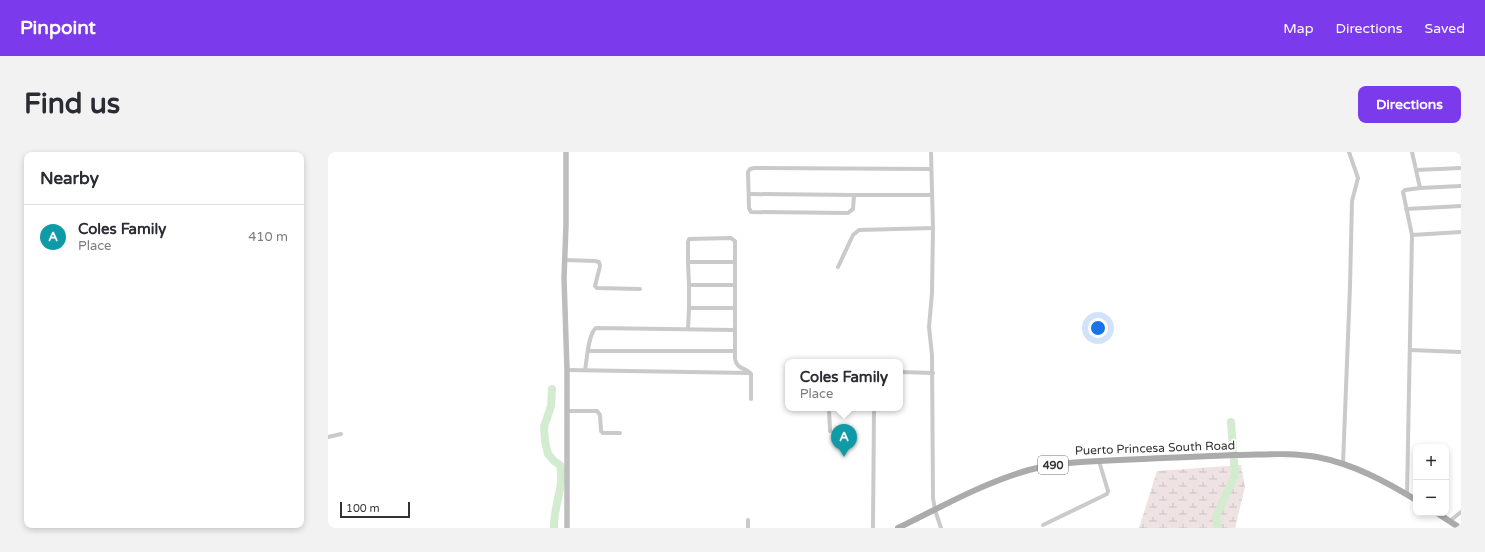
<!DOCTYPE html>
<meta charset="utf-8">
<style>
body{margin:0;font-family:"Varela Round",sans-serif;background:#f2f2f3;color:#2b2b33}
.controls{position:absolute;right:12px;bottom:12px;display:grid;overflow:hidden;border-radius:8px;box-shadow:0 2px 6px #0003}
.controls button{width:36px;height:36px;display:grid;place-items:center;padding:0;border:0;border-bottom:1px solid #e1e1e2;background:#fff;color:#2b2b33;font:20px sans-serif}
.scale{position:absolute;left:12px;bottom:10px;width:70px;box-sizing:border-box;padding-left:4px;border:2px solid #333;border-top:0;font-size:11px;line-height:14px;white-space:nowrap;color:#333;-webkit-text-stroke:3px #fff;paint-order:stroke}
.you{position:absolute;left:770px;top:176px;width:14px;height:14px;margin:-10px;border:3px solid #fff;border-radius:50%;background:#1a73e8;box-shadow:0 0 0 6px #1a73e833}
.badge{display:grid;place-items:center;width:26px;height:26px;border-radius:50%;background:#7c3aed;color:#fff;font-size:13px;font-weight:700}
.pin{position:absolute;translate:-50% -33px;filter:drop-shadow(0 1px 2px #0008)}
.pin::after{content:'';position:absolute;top:21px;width:14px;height:12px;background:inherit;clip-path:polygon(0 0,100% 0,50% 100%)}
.popup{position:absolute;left:457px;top:207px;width:118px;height:52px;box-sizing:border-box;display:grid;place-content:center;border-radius:8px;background:#fff;filter:drop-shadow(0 1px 3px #0005);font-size:13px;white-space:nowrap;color:#7c7c81}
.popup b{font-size:15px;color:#2b2b33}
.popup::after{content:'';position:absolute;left:50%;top:100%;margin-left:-8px;border:8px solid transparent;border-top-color:#fff}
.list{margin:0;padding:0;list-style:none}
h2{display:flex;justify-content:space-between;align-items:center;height:52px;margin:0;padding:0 16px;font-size:17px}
h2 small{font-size:13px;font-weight:400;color:#7c7c81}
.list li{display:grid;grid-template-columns:26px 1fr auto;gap:12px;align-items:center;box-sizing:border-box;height:64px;padding:0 16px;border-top:1px solid #e1e1e2}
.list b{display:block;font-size:15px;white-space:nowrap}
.list p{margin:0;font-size:13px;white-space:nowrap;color:#7c7c81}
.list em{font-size:13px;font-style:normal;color:#7c7c81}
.map{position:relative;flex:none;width:1133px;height:376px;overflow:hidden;border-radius:8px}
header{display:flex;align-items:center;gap:24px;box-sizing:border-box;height:56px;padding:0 20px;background:#7c3aed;color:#fff}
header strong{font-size:19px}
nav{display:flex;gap:22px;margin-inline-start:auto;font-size:14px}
.intro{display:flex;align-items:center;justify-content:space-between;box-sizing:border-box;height:96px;padding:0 24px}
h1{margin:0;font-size:28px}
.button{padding:10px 18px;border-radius:8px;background:#7c3aed;color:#fff;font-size:14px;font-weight:700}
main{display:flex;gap:24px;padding:0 24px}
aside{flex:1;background:#fff;border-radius:8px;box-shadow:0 2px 6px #0003}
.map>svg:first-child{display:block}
.wetland{fill:url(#wetland-marsh)}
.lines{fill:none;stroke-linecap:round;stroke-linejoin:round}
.river{stroke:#d3ecd0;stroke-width:8}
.street{stroke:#cacaca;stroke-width:4}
.secondary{stroke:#bdbdbd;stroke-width:5.5}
.primary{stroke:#ababab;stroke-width:6}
.labels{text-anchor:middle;stroke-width:4;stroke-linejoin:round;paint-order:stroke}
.shield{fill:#fff;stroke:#707070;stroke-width:1}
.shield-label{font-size:11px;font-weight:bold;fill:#333}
.street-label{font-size:12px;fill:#333;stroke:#fff}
</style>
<header>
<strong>Pinpoint</strong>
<nav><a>Map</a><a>Directions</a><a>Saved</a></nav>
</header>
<div class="intro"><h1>Find us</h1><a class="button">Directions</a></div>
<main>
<aside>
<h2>Nearby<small></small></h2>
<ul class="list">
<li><span class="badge" style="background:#0f9aa8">A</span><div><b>Coles Family</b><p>Place</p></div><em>410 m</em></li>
</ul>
</aside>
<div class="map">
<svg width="1133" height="376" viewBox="0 0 1133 376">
<defs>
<pattern id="wetland-marsh" width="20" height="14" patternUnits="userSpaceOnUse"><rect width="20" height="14" fill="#eee2e3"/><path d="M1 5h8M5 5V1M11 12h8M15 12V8" fill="none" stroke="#cdc2c3"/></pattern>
</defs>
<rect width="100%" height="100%" fill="#fff"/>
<!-- wetland -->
<path class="wetland" d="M913 313 917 335 907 376H811L829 319Z"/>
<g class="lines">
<!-- river -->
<g class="river">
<path d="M224 237 223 254 216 275 217 289 220 302 226 309 232 313C237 334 225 355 226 376"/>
<path d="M890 376 888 365 907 323 903 270"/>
</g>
<!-- street -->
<g class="street">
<path d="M603 0 605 76 604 141 601 175 604 203 605 346 607 358 613 376"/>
<path d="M1084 0 1092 36 1133 34"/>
<path d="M1088 18 1133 16"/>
<path d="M421 42 526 43H603"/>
<path d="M526 43 525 57 520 61 423 60 421 56 420 20 422 17 426 16 602 17"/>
<path d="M1078 57 1133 54"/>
<path d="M1084 83 1075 40 1077 38 1092 36"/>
<path d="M237 108 267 109 271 110 272 114 267 134 269 136 312 137"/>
<path d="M360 110V90L361 87 403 86 407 89V110"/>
<path d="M510 115 525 83 531 78 605 76"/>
<path d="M361 133 360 110H407V133"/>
<path d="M361 156V133H407V156"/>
<path d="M360 177 361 156H407V207C409 218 418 215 423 222V247"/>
<path d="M1082 198 1133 200"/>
<path d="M260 199H407"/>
<path d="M239 218 422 221"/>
<path d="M257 218C259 208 260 182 268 176L407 178"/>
<path d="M572 220 605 221"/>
<path d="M501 256 502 279"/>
<path d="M239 259H269L272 263 273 279 275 281H292"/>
<path d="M0 285 13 282"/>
<path d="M1015 312 1022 134 1024 49 1030 26 1021 0"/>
<path d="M1079 342 1084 83 1133 80"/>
<path d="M420 368V376"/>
<path d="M1122 369 1133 360"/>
<path d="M715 373 779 342 780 339 771 309"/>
<path d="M545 376 546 256"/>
</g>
<!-- secondary -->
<path class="secondary" d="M238 0V73L236 126 239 218V376"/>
<!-- primary -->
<g class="primary">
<path d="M1109 361 1132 376"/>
<path d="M570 376C613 355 655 331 701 318 718 313 736 311 753 310 804 307 856 305 907 303 934 303 962 300 989 305 1025 312 1057 329 1088 348"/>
</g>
</g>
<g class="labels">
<!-- shield labels -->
<rect class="shield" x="710" y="304" width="30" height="18" rx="3"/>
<g class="shield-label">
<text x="725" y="317">490</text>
</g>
<!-- street labels -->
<g class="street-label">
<text transform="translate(827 296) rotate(-2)" y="4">Puerto Princesa South Road</text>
</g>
</g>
</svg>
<div class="controls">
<button>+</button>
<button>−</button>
</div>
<div class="scale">100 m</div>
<div class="you"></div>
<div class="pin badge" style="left:516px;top:305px;background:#0f9aa8">A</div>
<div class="popup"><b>Coles Family</b>Place</div>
</div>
</main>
